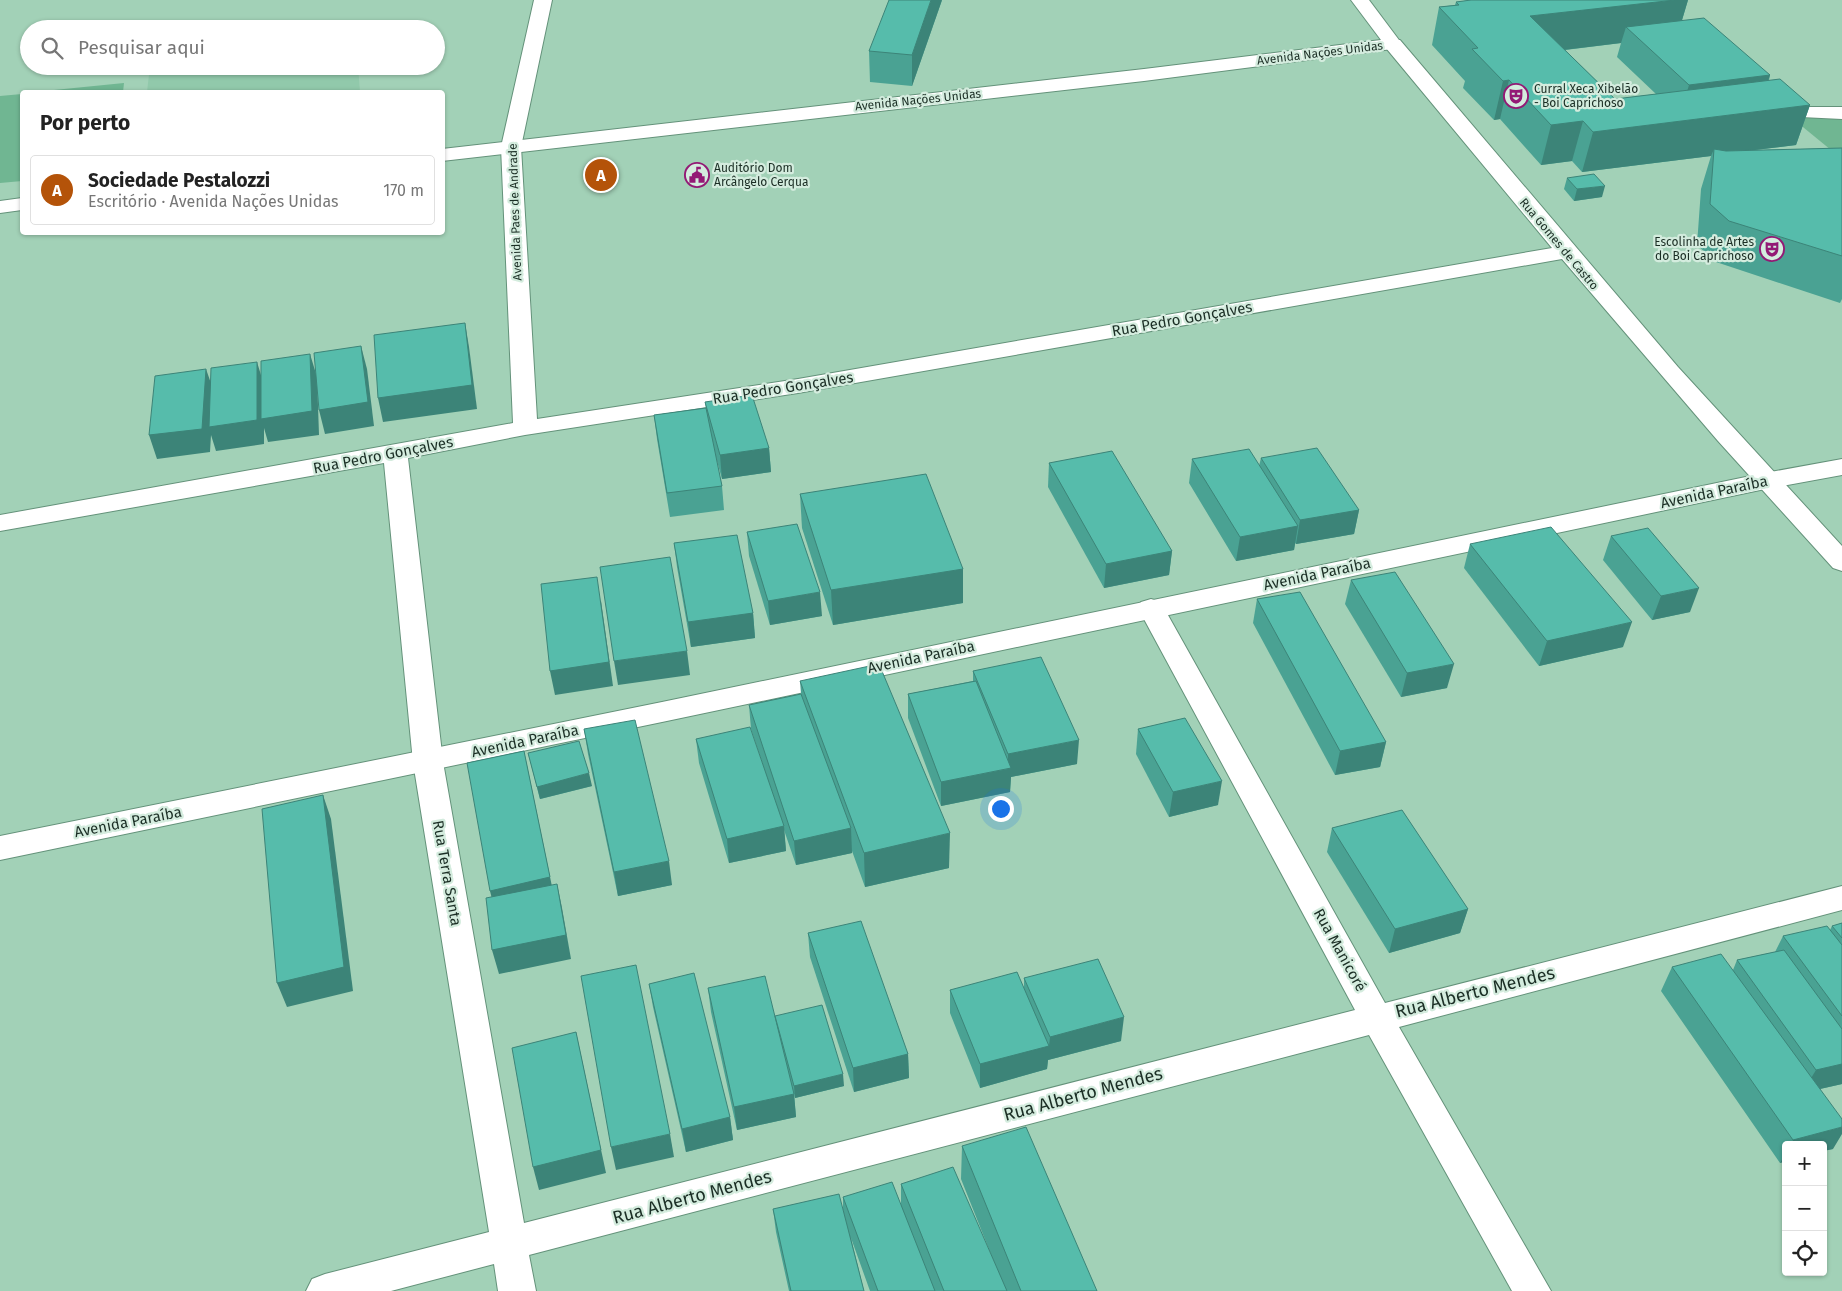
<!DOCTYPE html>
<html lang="pt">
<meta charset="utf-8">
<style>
body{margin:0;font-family:"Fira Sans",sans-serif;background:#f6f6f6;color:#222}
.controls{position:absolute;right:15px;bottom:15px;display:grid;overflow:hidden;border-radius:5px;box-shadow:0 1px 4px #0004}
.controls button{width:45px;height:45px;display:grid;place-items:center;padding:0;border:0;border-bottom:1px solid #e0e0e0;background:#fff;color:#222;font:25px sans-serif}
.you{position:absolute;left:1000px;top:808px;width:18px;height:18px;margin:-12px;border:4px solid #fff;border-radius:50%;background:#1a73e8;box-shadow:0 0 0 8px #1a73e833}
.badge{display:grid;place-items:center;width:32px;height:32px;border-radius:50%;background:#b45309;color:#fff;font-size:16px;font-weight:700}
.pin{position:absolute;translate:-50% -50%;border:2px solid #fff;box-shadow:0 1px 5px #0006}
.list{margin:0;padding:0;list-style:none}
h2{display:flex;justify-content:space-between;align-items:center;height:65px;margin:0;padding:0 20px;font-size:21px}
h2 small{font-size:16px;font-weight:400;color:#767676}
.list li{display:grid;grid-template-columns:32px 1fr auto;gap:15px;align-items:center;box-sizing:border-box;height:70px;margin:0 10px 10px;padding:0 10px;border:1px solid #e0e0e0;border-radius:5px}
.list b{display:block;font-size:19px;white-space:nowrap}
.list p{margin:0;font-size:16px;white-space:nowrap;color:#767676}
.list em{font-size:16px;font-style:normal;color:#767676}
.icon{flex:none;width:28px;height:28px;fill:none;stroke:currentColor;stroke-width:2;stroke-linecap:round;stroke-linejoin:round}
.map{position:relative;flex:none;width:1842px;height:1291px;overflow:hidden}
.search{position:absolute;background:#fff;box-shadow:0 1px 4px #0004;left:20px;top:20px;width:425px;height:55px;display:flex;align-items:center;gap:12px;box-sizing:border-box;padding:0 18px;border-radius:28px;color:#767676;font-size:19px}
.panel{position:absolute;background:#fff;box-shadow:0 1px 4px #0004;left:20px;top:90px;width:425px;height:145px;border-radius:5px}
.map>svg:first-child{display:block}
.built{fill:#91c9ab}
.green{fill:#70b692}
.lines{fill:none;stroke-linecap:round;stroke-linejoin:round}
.street-casing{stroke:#64927a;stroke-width:2}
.secondary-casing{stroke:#64927a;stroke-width:2}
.street{fill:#fff;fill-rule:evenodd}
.secondary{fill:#fff;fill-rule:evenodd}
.wall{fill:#4aa293;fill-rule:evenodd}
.shaded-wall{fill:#3c8478}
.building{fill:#56bcab;stroke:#3c8478}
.labels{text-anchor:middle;stroke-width:4.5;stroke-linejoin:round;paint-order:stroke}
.far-street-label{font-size:12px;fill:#1b2e25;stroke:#d4ecde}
.far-poi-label{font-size:12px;fill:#1b2e25;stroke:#d4ecde;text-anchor:start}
.street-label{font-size:15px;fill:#1b2e25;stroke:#d4ecde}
.near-street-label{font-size:18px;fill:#1b2e25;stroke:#d4ecde}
</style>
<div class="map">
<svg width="1842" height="1291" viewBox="0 0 1842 1291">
<rect width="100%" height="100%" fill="#a2d1b7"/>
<!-- built -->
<path class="built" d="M150 66H358L360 92H147Z"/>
<!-- green -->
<g class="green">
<path d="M124 83 123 92H34Z"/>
<path d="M22 94V181L0 183V96Z"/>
<path d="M1787 114 1842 115V159Z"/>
</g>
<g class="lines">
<defs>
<g id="street">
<path d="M534 0H552L521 147 537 419 798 379 1552 248 1386 48 1384 44 1386 40H1400L1678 367 1842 546V571L1833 568 1718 441 1562 259 798 393 525 435 408 458 443 762 524 1223 1355 1010 1138 608 1141 602 1151 599 1161 602 1164 608 1385 1003 1842 886V910L1399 1027 1551 1291H1512L1369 1035 529 1255 536 1291H498L494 1264 391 1291H306L312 1279 325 1274 489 1232 413 762 384 463 0 531V515L513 423 501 147Z"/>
<path d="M1808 107H1842V119L1801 117 1798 113 1801 109Z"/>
</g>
<g id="secondary">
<path d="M1351 0H1369L1402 44 1400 48 1144 81 442 161V149L1144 69 1381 40Z"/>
<path d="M22 198V210L0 213V201Z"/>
<path d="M1842 459V475L1765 489 662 722 0 860V836L662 702 1765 473Z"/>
</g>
</defs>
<!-- street casing -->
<use href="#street" class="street-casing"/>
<!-- secondary casing -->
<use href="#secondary" class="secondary-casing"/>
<!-- street -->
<use href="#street" class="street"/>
<!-- secondary -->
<use href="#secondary" class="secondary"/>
</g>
<!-- wall -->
<g class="wall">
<path d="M942 0 912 86 870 82 869 51Z"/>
<path d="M1471 0H1688L1682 20 1770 75 1769 80 1810 105 1796 145 1755 150 1842 148V299L1840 303 1716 262 1697 245 1701 189 1711 156 1582 172 1572 161 1541 165 1500 119 1494 120 1463 88 1465 81 1432 45 1439 7 1455 5 1456 2ZM1621 43 1617 57 1656 94 1615 99 1565 50Z"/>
<path d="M1567 178 1602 197 1574 201 1564 189Z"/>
<path d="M705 402 769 448 771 472 722 479 715 454 722 486 724 510 670 517 657 439 654 415 706 409Z"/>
<path d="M1261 458 1359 510 1354 534 1296 544 1295 543 1294 550 1236 561 1189 483 1192 459 1259 466Z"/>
<path d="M1049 463 1172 551 1169 575 1104 588 1048 487Z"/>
<path d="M800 494 963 569V603L833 625 802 528Z"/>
<path d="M747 532 822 616 770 625 749 556Z"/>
<path d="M1611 536 1690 612 1652 620 1603 560Z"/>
<path d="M674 543 753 613 755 638 691 647 677 567Z"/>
<path d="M1470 544 1623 647 1539 666 1464 568Z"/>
<path d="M1351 580 1447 688 1401 697 1345 604Z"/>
<path d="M1257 599 1386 742 1380 767 1335 775 1253 623Z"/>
<path d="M973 671 1077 764 1011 777 1010 792 941 806 908 718V694L973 681Z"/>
<path d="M800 681 949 868 865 887 852 851V853L796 865 784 830 786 851 729 863 699 763 696 739 763 765 751 729 749 705 801 694Z"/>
<path d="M584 729 672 885 618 896 588 754Z"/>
<path d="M1138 729 1218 805 1169 817 1136 754Z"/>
<path d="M528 753 592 786 540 799Z"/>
<path d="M1332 828 1468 909 1460 933 1389 953 1327 852Z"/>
<path d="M1842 923V1084L1820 1089 1833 1149 1823 1151V1145H1786V1161L1780 1163 1661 991 1672 967 1733 970 1737 960 1775 952 1783 936 1830 930 1832 926Z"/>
<path d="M808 933 908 1054 909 1078 854 1092 810 957Z"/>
<path d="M1024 978 1121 1041 1048 1060 1047 1069 980 1088 950 1013V990L1024 987Z"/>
<path d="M649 984 730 1117 733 1140 686 1152 653 1007Z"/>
<path d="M708 988 775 1016 844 1086 795 1098 792 1086 794 1094 796 1117 737 1130 711 1012Z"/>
<path d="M962 1146 1097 1291H870L851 1238 864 1291H789L776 1232 773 1209 843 1210V1197L901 1206V1184L998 1272 961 1179Z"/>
</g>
<!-- shaded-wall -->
<g class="shaded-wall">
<path d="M931 0H942L912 86V55Z"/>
<path d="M1675 0H1688L1677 37 1626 27 1621 43 1522 55 1530 16Z"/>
<path d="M1770 75 1760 106 1680 116 1689 85Z"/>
<path d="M1509 80 1500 119 1494 120 1503 81Z"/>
<path d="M1810 105 1796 145 1713 155 1714 149 1711 156 1582 172 1593 132Z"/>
<path d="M1583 121 1572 161 1541 165 1551 125Z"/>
<path d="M1605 186 1602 197 1574 201 1577 189Z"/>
<path d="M465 323 469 347 477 409 383 422 378 398Z"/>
<path d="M361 346 367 369 374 426 325 434 319 410Z"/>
<path d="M310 354 317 377 319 435 268 442 264 428V444L216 451 211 435 210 452 157 459 149 435 206 369 214 392 257 362 264 385Z"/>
<path d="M769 448 771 472 722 479 720 455Z"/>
<path d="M1359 510 1354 534 1296 544 1300 520Z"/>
<path d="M1298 526 1294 550 1236 561 1240 537Z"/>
<path d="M1172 551 1169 575 1104 588 1106 564Z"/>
<path d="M963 569V603L833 625 831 590Z"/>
<path d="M1699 588 1690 612 1652 620 1661 596Z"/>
<path d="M820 592 822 616 770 625 768 601Z"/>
<path d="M601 601 613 686 555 695 550 671Z"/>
<path d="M753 613 755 638 691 647 688 622Z"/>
<path d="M1632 622 1623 647 1539 666 1547 641Z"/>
<path d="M687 651 690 675 618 685 614 661Z"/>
<path d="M1454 664 1447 688 1401 697 1407 673Z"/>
<path d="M1079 740 1077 764 1011 777 1010 792 941 806V782L1008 769V754Z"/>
<path d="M1386 742 1380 767 1335 775 1340 751Z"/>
<path d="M524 751 555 901 496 915 490 891Z"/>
<path d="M589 773 592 786 540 799 537 787Z"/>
<path d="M1222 781 1218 805 1169 817 1173 792Z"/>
<path d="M323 795 331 819 353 991 287 1007 277 983Z"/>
<path d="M784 826 786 851 729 863 727 839Z"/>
<path d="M851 828 852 853 796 865 794 841Z"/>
<path d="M950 833 949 868 865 887 864 853Z"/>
<path d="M669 861 672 885 618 896 614 872Z"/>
<path d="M557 884 562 908 571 959 499 974 492 950Z"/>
<path d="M1468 909 1460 933 1389 953 1395 929Z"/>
<path d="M1124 1017 1121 1041 1048 1060 1047 1069 980 1088V1064L1049 1046 1050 1037Z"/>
<path d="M576 1032 606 1173 539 1190 533 1167Z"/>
<path d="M908 1054 909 1078 854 1092 853 1068Z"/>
<path d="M1842 1064V1084L1802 1093 1816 1070Z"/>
<path d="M843 1074 844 1086 795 1098 794 1086Z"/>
<path d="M794 1094 796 1117 737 1130 734 1107Z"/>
<path d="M730 1117 733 1140 686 1152 682 1129Z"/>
<path d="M1842 1127V1134L1833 1149 1823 1151V1145H1791L1793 1140Z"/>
<path d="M670 1134 674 1157 616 1170 611 1147Z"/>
<path d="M1786 1153V1161L1780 1163Z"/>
</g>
<!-- building -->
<g class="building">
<path d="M889 0H931L912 55 869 51Z"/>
<path d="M1471 0H1675L1530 16 1615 99 1780 79 1810 105 1593 132 1583 121 1551 125 1509 80 1503 81 1472 49 1478 48 1439 7 1459 5 1456 2Z"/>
<path d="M1704 18 1770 75 1689 85 1626 27Z"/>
<path d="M1842 148V256L1729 221 1710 204 1714 149 1726 151Z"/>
<path d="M1594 174 1605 186 1577 189 1567 178Z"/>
<path d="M465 323 472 385 378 398 374 335Z"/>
<path d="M361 346 368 402 319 410 314 353Z"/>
<path d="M310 354 312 411 261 419V361Z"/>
<path d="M257 362V420L209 427 211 368Z"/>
<path d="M206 369 202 429 149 435 155 376Z"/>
<path d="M752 395 769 448 720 455 705 402Z"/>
<path d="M706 408 722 486 667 493 654 415Z"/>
<path d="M1317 448 1359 510 1300 520 1261 458Z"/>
<path d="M1249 449 1298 526 1240 537 1192 459Z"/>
<path d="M1112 451 1172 551 1106 564 1049 463Z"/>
<path d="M926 474 963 569 831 590 800 494Z"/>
<path d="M797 524 820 592 768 601 747 532Z"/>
<path d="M1551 527 1632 622 1547 641 1470 544Z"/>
<path d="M1648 528 1699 588 1661 596 1611 536Z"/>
<path d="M737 535 753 613 688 622 674 543Z"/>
<path d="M670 557 687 651 614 661 600 567Z"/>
<path d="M1395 572 1454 664 1407 673 1351 580Z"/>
<path d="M597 577 609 662 550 671 541 584Z"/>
<path d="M1300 592 1386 742 1340 751 1257 599Z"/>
<path d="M1041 657 1079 740 1008 754 973 671Z"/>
<path d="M879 664 950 833 864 853 800 681Z"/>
<path d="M976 681 1011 768 941 782 908 694Z"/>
<path d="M801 694 851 828 794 841 749 705Z"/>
<path d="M1185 718 1222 781 1173 792 1138 729Z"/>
<path d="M635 720 669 861 614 872 584 729Z"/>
<path d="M750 727 784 826 727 839 696 739Z"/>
<path d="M579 741 589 773 537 787 528 753Z"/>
<path d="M524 751 550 877 490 891 467 763Z"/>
<path d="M323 795 344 967 277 983 262 809Z"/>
<path d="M1402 810 1468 909 1395 929 1332 828Z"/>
<path d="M557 884 566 935 492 950 486 898Z"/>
<path d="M861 921 908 1054 853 1068 808 933Z"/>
<path d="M1842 923V938L1832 926Z"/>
<path d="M1827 926 1842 945V1016L1783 936Z"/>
<path d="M1784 950 1842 1029V1064L1816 1070 1737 960Z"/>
<path d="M1721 954 1842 1119V1127L1793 1140 1672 967Z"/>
<path d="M1098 959 1124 1017 1050 1037 1024 978Z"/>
<path d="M636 965 670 1134 611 1147 581 976Z"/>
<path d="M1017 972 1049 1046 980 1064 950 990Z"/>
<path d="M694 973 730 1117 682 1129 649 984Z"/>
<path d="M765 976 794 1094 734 1107 708 988Z"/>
<path d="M822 1005 843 1074 794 1086 775 1016Z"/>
<path d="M576 1032 601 1150 533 1167 512 1048Z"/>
<path d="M1026 1127 1097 1291H1021L962 1146Z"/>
<path d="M953 1167 1007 1291H944L901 1184Z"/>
<path d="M892 1182 935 1291H878L843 1197Z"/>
<path d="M839 1194 864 1291H791L773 1209Z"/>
</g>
<!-- icons -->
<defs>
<symbol id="theatre-ring" viewBox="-11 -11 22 22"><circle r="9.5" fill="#d4ecde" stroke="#931975" stroke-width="1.5"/><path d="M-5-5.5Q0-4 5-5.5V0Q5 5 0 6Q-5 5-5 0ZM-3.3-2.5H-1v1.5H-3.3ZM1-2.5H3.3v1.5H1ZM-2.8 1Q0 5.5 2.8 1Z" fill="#931975"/></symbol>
<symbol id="civic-ring" viewBox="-11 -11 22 22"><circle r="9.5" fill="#d4ecde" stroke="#931975" stroke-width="1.5"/><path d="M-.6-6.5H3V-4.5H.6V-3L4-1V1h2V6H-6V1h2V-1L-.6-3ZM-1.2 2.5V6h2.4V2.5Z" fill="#931975"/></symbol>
</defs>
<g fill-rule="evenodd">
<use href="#theatre-ring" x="1502" y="82" width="28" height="28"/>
<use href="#civic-ring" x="683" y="161" width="28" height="28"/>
<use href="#theatre-ring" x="1758" y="235" width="28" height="28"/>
</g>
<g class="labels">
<!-- far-street labels -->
<g class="far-street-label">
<text transform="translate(1320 53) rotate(-7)" y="4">Avenida Nações Unidas</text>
<text transform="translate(918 100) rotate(-6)" y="4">Avenida Nações Unidas</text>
<text transform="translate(515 212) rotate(-92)" y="4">Avenida Paes de Andrade</text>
<text transform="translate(1559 244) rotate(50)" y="4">Rua Gomes de Castro</text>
</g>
<!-- far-poi labels -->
<g class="far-poi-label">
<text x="1534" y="93">Curral Xeca Xibelão<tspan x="1534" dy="14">- Boi Caprichoso</tspan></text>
<text x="714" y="172">Auditório Dom<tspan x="714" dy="14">Arcângelo Cerqua</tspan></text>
<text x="1754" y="246" text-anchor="end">Escolinha de Artes<tspan x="1754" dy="14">do Boi Caprichoso</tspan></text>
</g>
<!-- street labels -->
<g class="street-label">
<text transform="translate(1182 319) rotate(-10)" y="5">Rua Pedro Gonçalves</text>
<text transform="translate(783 388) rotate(-9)" y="5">Rua Pedro Gonçalves</text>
<text transform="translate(383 455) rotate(-11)" y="5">Rua Pedro Gonçalves</text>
<text transform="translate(1714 492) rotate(-12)" y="5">Avenida Paraíba</text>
<text transform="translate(1317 574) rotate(-12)" y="5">Avenida Paraíba</text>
<text transform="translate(921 657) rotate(-12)" y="5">Avenida Paraíba</text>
<text transform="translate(525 741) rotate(-12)" y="5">Avenida Paraíba</text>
<text transform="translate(128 822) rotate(-11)" y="5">Avenida Paraíba</text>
<text transform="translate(447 873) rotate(80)" y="5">Rua Terra Santa</text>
<text transform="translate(1340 950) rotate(61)" y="5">Rua Manicoré</text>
</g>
<!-- near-street labels -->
<g class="near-street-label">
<text transform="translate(1475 992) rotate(-14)" y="6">Rua Alberto Mendes</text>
<text transform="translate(1083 1094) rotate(-15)" y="6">Rua Alberto Mendes</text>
<text transform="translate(692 1197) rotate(-15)" y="6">Rua Alberto Mendes</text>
</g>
</g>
</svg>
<div class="controls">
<button>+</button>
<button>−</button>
<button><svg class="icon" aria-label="locate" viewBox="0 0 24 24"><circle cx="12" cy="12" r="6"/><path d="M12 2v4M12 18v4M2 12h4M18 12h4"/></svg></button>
</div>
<div class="you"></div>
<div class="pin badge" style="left:601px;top:175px">A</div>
<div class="search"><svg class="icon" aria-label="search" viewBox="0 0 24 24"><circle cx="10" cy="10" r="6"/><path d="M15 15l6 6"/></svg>Pesquisar aqui</div>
<section class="panel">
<h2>Por perto<small></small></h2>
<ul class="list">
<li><span class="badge">A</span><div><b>Sociedade Pestalozzi</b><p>Escritório · Avenida Nações Unidas</p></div><em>170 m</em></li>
</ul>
</section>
</div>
